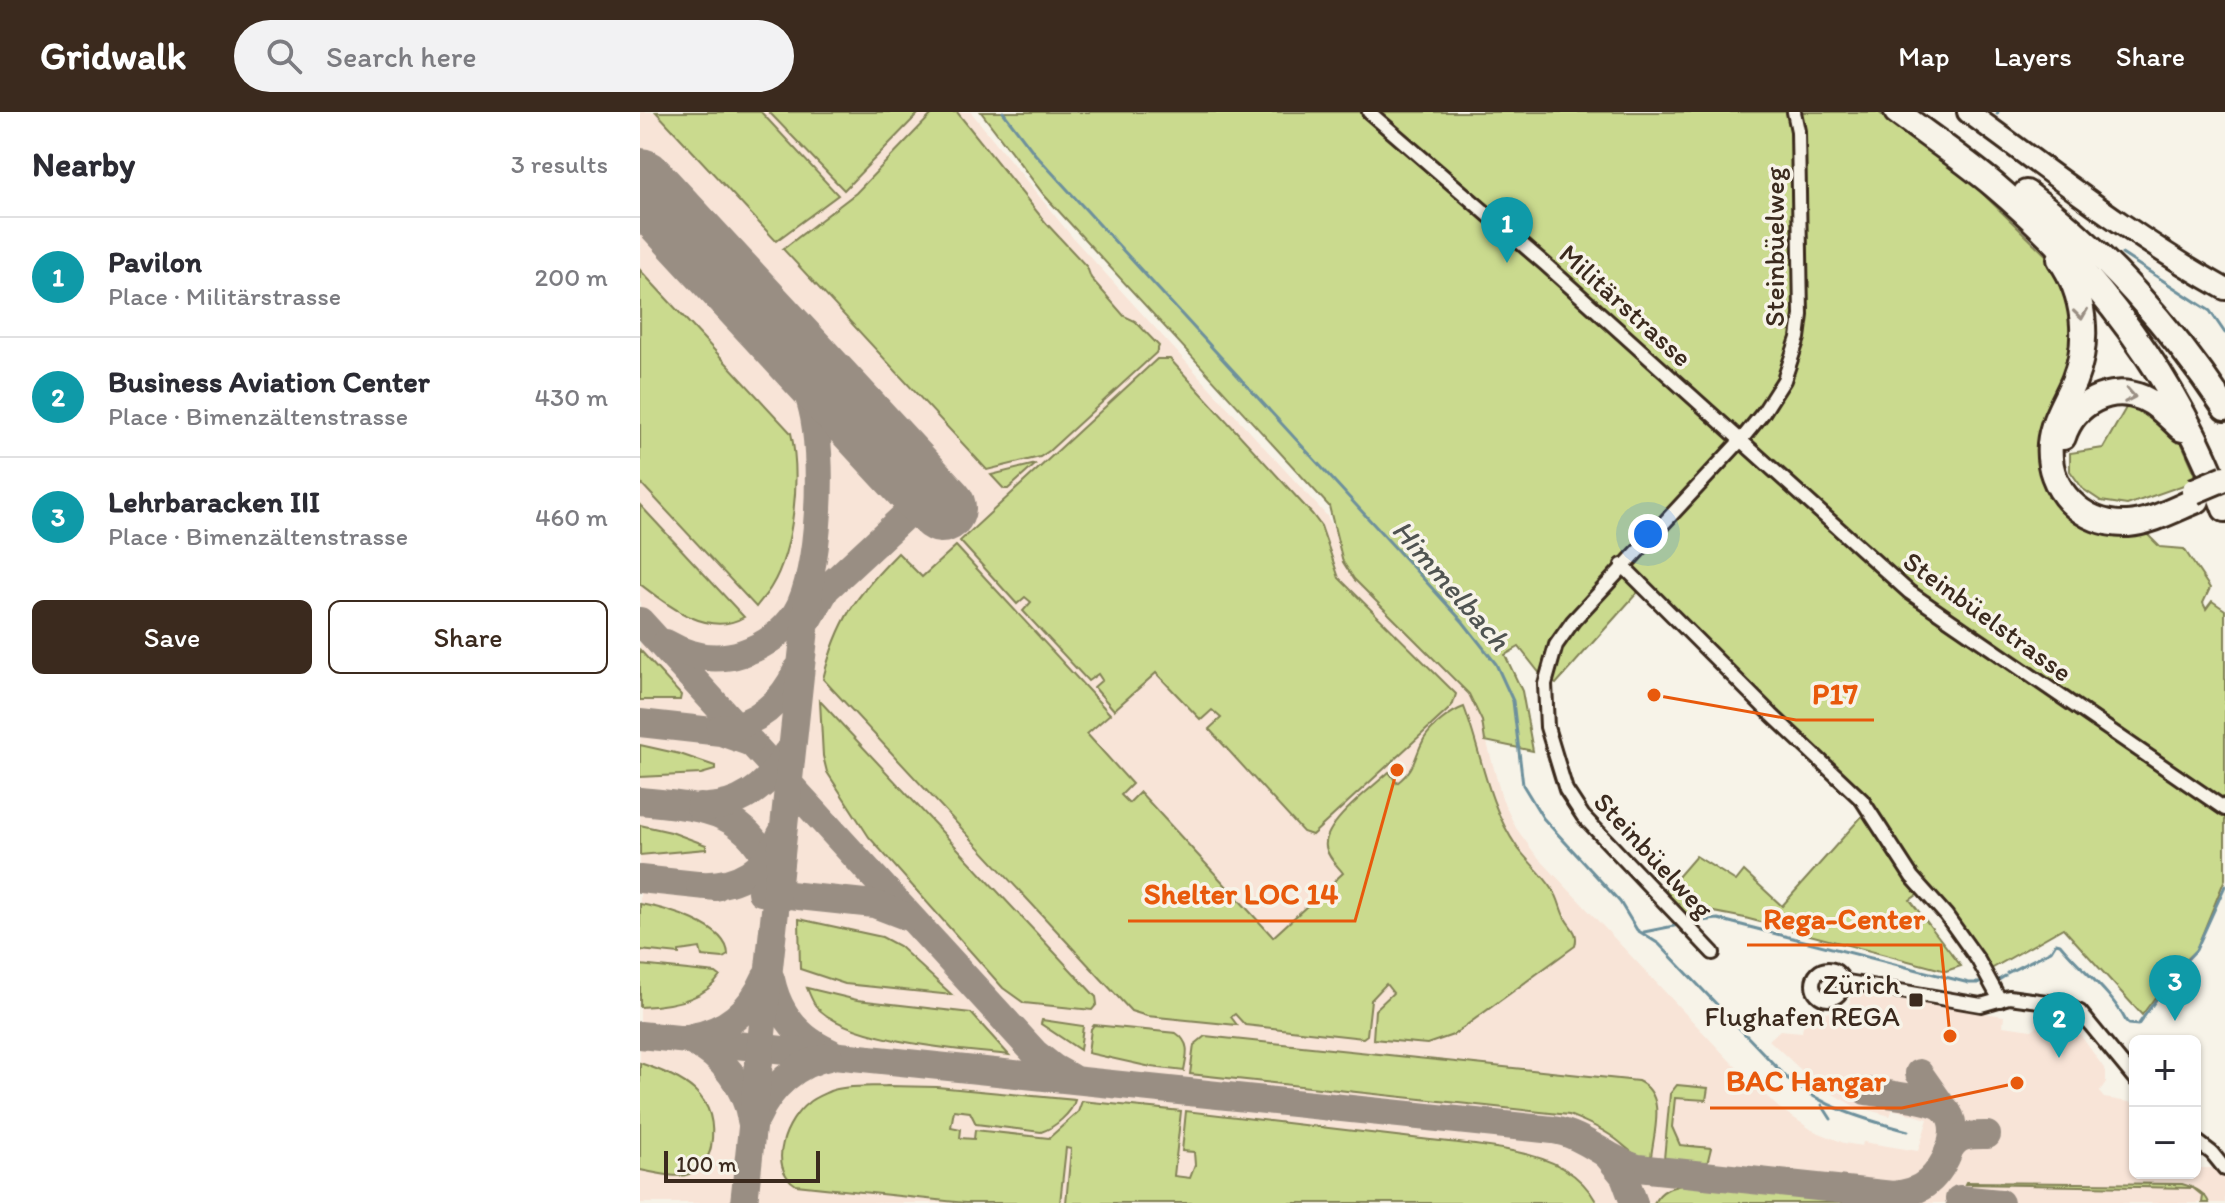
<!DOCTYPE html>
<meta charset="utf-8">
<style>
body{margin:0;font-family:Itim,sans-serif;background:#f2f2f3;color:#2b2b33}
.controls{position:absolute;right:24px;bottom:24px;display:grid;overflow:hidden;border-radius:12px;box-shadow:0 2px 6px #0004}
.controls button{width:72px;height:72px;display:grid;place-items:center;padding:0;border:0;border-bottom:2px solid #e1e1e2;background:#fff;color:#2b2b33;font:40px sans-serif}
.scale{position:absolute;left:24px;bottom:20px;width:156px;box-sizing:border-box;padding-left:8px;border:4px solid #3b2a1e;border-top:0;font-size:22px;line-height:28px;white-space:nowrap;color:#3b2a1e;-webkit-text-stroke:6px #f7f3e8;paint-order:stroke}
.you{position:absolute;left:1008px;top:422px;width:28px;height:28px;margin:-20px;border:6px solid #fff;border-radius:50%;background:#1a73e8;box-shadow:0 0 0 12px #1a73e833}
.badge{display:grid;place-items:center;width:52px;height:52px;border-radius:50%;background:#3b2a1e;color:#fff;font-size:26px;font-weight:700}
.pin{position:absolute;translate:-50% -66px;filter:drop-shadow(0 2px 4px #0008)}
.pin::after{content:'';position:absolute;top:42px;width:28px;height:24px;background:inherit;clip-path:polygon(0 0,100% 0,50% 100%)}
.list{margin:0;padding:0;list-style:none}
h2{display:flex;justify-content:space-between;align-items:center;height:104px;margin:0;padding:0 32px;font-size:34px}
h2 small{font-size:26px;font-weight:400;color:#7c7c81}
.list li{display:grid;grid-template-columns:52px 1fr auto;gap:24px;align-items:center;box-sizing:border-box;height:120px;padding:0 32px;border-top:2px solid #e1e1e2}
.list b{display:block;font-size:30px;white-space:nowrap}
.list p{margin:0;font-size:26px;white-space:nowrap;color:#7c7c81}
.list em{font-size:26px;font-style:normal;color:#7c7c81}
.actions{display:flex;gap:16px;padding:24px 32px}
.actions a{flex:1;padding:18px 0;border:2px solid #3b2a1e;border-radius:12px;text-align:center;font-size:28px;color:#3b2a1e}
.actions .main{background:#3b2a1e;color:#fff}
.icon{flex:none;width:44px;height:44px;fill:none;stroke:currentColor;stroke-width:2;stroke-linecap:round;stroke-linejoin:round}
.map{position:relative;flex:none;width:1585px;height:1091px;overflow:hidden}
header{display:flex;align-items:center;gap:48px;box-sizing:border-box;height:112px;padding:0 40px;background:#3b2a1e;color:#fff}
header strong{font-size:38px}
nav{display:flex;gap:44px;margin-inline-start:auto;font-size:28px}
.search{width:560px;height:72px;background:#f2f2f3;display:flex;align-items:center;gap:20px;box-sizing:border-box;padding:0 28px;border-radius:44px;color:#7c7c81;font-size:30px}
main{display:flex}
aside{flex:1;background:#fff}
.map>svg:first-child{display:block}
.built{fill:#f8e4d7}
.green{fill:#cada8e;stroke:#828256;stroke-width:2}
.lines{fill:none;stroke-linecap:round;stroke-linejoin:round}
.stream{stroke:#6d909c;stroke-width:3}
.taxiway{stroke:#998e83;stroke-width:28}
.runway{stroke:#998e83;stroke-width:70}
.street-casing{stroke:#3b2a1e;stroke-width:18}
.primary-casing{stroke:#3b2a1e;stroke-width:26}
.highway-casing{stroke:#3b2a1e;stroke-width:30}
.street{stroke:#f7f3e8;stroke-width:12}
.primary{stroke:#f7f3e8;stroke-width:20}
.highway{stroke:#f7f3e8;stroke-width:24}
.highway-bridge-casing{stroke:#3b2a1e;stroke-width:30;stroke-linecap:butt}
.highway-bridge{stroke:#f7f3e8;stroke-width:24}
.oneway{stroke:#998e83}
.poi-dot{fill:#3b2a1e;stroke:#f7f3e8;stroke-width:3}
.labels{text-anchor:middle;stroke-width:7;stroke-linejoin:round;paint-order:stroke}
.street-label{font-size:28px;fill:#3b2a1e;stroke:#f7f3e8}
.poi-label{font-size:28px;fill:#3b2a1e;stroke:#f7f3e8;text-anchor:end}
.water-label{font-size:30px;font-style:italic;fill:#505452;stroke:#f7f3e8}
.leader{fill:none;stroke:#e8590c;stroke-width:3}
.callout-dot{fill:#e8590c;stroke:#f7f3e8;stroke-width:3}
.callout-label{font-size:30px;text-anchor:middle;font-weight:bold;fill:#e8590c;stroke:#f7f3e8;stroke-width:7;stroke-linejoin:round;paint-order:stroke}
</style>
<header>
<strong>Gridwalk</strong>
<div class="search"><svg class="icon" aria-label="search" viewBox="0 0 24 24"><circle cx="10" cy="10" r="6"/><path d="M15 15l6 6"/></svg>Search here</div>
<nav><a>Map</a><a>Layers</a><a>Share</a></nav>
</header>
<main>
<aside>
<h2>Nearby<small>3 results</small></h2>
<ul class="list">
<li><span class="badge" style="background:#0f9aa8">1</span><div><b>Pavilon</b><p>Place · Militärstrasse</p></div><em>200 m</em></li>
<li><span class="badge" style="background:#0f9aa8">2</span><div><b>Business Aviation Center</b><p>Place · Bimenzältenstrasse</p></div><em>430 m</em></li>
<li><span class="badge" style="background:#0f9aa8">3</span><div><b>Lehrbaracken III</b><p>Place · Bimenzältenstrasse</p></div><em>460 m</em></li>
</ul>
<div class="actions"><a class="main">Save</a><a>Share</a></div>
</aside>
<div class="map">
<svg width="1585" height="1091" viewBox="0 0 1585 1091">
<rect width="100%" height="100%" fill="#f7f3e8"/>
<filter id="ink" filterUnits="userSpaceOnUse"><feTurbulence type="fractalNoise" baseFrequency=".0125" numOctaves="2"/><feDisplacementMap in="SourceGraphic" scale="16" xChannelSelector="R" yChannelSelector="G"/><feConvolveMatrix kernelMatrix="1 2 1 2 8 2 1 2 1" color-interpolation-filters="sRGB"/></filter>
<g filter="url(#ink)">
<!-- built -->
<path class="built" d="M0 0H331L433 126 687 404 697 423 704 452 711 464 830 584 840 604 862 687 876 716 895 742 1092 951 1139 996 1172 1018 1204 1031 1222 1034 1223 1030 1278 1039 1288 1007 1253 997 1250 1004 1214 994 1177 973 1129 928 1140 918 1162 920 1166 897 1208 903 1211 881 1364 904 1363 914 1392 918 1407 907 1432 911 1466 959V970L1459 980 1464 986 1495 991V1061H1555V1056H1577L1585 1067V1091H0Z"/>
<!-- green -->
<g class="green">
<path d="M16 0H121L198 83 136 129Z"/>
<path d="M129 0H280L204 78Z"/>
<path d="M294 0H317L406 111 447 155 451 166 484 204 495 209 519 234 516 241 409 339 400 345 347 358 143 137 216 81Z"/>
<path d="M341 0H1238L1338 77 1419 156 1439 203 1405 364 1479 422 1506 421 1520 435 1544 437 1570 476 1563 491 1566 497 1572 489 1585 498V767L1556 838 1536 857 1502 903 1423 816 1351 857 1287 776 1270 788 1321 854 1306 859 1105 806 1069 799 1047 806 1024 781 1056 744 1096 769 1104 759 1142 794 1232 693 1221 679 1136 601 1005 472 916 572 901 563 879 535 865 543 882 579 893 639 845 629 842 609 829 582 714 467 703 450 689 394 404 83Z"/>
<path d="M0 158 151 321C161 363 154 438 131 475 127 482 121 488 116 495L0 370Z"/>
<path d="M517 247H530L672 402 681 414 699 466 816 582 813 592 808 598 672 723 663 720 569 617 581 606 572 598 561 608 516 561 474 598 454 575 462 568 458 562 448 569 383 499 391 490 385 485 377 492 320 429Z"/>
<path d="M1491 287 1539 325 1558 368 1487 393 1461 389 1443 377 1430 359V341L1463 336Z"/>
<path d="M396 352 368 377H364L351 363Z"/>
<path d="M0 393 104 505C68 526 27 493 0 472Z"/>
<path d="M316 434 470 602 447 622 492 672 481 683 489 691 500 680 633 825 703 761C697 753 688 746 686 735 682 712 733 675 749 660L757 671C777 655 773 647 784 627 792 614 810 600 824 595 842 642 847 692 877 735 888 750 903 762 913 778 919 786 920 797 925 806 931 817 939 820 935 834L813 923 787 932 733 927 735 898 753 881 746 872 731 888 727 923 723 926 605 913 595 902 591 905 597 913 507 904 491 899 183 567C198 507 216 484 258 441L282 465Z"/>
<path d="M0 538 41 583 40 588H0Z"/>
<path d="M180 589 456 885 457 892 452 898 384 891 363 876 229 725 187 660 183 644Z"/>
<path d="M0 633 40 642 75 654V658L61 662 0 665Z"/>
<path d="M0 713 31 720 66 733V737L0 743Z"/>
<path d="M0 792C24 796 88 813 88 843L83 846 62 844 60 836 39 839V842L0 838Z"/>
<path d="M159 807 242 825 259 834 312 883 205 872 160 857Z"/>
<path d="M0 853 76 861 80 864C64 889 27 894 0 895Z"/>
<path d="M167 876 217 888 331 901 369 943C323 938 204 930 175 893 172 888 169 881 167 876Z"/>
<path d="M402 908 443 914 440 938 401 912Z"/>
<path d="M454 913 536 921C551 931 547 943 544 959L511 955 448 941 451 917Z"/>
<path d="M565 924 998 969C1027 982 1014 1019 1011 1045L1008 1048C991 1043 985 1033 970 1023 957 1014 944 1009 929 1003L550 962 554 933Z"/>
<path d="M0 951C43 966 80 982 71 1035 69 1046 60 1058 49 1062 37 1067 13 1060 0 1058Z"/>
<path d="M1037 973 1068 976 1066 988 1035 986 1032 1015 1040 1033 1071 1036 1067 1052 1024 1047 1030 982Z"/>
<path d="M247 974 297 975 435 988C432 1001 414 1016 401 1020L336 1012 330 1000 314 998 311 1015 321 1017 320 1026 334 1027 335 1018 409 1026 438 1000 442 989 541 999 534 1064 550 1066 555 1053 554 1040 542 1039 546 999C621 1008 697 1017 773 1026 815 1031 886 1035 923 1056 938 1065 949 1076 957 1091H426L431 1037 426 1036 420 1091H325L156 1073C126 1054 147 1007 168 991 173 986 184 982 190 979 207 973 230 975 247 974Z"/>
<path d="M1326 1070 1542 1072C1553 1075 1565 1080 1569 1091H1562L1563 1084 1553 1076 1325 1072Z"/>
<path d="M1047 1072 1228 1089 1229 1091H1014C1021 1077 1032 1075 1047 1072Z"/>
</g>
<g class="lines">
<!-- stream -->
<g class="stream">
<path d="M363 0 395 42 823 510 856 552 873 589 883 673 903 706 980 790 997 818 1019 832 1147 966C1184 996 1223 1007 1268 1019"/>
<path d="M1357 2 1358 0"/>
<path d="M1482 142 1570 199 1585 221"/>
<path d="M1052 810 1078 807 1329 871H1344"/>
<path d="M1004 820 1039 813"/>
<path d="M1367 861 1411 839 1416 831 1420 832C1441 858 1470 878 1486 909L1489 912 1498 913 1537 858 1556 838 1585 774"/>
<path d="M1357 869 1365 864"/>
<path d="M1182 993 1191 1007"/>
</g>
<!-- taxiway -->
<g class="taxiway">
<path d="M169 507 186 477 288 382"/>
<path d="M0 509 395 941 414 956 430 965"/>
<path d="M26 531C50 545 76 550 103 541 124 534 144 520 156 501 181 461 184 342 172 296 163 258 146 229 120 200"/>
<path d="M0 611 81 620 109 630"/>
<path d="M80 617C116 613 143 590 157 558"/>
<path d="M0 689C59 695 110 696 132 762"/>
<path d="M60 695C97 697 129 674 146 642"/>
<path d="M0 767 76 775"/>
<path d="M60 773C97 775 127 757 141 722"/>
<path d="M121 780 234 792 268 805"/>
<path d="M131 867C138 901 158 926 190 940"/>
<path d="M0 923 913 1018C946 1023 966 1048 998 1056L1253 1083C1266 1082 1278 1079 1288 1070 1305 1056 1324 1017 1305 997 1293 986 1244 982 1226 979"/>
<path d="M52 925C86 919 111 898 125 866"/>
<path d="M52 930C82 943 106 975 111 1008"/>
<path d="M1279 961 1305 998"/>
<path d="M117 1005C130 975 157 951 189 945"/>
<path d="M1308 1040C1317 1022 1329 1023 1347 1023"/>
<path d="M966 1042 984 1064 994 1091"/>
<path d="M1319 1087 1360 1091"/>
<path d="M104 1091 171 460"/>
</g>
<!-- runway -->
<path class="runway" d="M0 71 301 396"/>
<defs>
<g id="street">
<path d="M729 0 905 152 1269 480 1585 697"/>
<path d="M982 453 1132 603 1222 688 1272 765 1306 803 1338 848 1360 888"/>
<path d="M1073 841 943 704 926 678 907 615 905 572 916 533 933 509 1101 328 1123 301 1144 268 1158 226 1161 203 1158 19 1154 0"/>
<circle cx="1188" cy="872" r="15"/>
<path d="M1202 869 1341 893 1369 885 1422 892 1440 900 1495 967"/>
<path d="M1555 1028 1572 1041 1585 1057"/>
</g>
<path id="primary" d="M1328 0C1412 61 1494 126 1585 177"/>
<g id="highway">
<path d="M1257 0C1289 24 1323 47 1354 73 1457 160 1540 270 1585 397"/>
<path d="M1386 81C1463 138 1532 216 1585 296"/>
<path d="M1420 147C1445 182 1450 229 1434 269 1425 290 1412 309 1410 332 1406 377 1442 414 1488 412 1512 410 1535 397 1557 388"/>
<path d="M1423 325C1434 291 1470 272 1503 286 1519 293 1530 306 1542 317"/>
</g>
</defs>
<!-- street casing -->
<use href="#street" class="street-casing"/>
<!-- primary casing -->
<use href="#primary" class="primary-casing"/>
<!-- highway casing -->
<use href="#highway" class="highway-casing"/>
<!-- street -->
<use href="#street" class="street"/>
<!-- primary -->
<use href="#primary" class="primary"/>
<!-- highway -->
<use href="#highway" class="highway"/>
<defs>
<path id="highway-bridge" d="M1554 379 1585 366"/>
</defs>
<!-- highway-bridge casing -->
<use href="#highway-bridge" class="highway-bridge-casing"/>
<!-- highway-bridge -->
<use href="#highway-bridge" class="highway-bridge"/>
</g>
<!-- one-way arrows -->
<defs><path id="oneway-chevron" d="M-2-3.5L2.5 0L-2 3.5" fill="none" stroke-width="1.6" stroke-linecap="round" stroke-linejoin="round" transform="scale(2)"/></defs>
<g class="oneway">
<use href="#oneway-chevron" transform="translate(1441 202) rotate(82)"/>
<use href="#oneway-chevron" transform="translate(1490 284) rotate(10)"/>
</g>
</g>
<!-- markers -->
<rect class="poi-dot" x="1268" y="880" width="16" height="16" rx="4"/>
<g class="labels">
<!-- street labels -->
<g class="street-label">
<text transform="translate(1134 135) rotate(-90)" y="10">Steinbüelweg</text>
<text transform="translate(986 193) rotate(42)" y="10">Militärstrasse</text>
<text transform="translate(1348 504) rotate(36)" y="10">Steinbüelstrasse</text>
<text transform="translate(1014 743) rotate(47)" y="10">Steinbüelweg</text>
</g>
<!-- poi labels -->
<g class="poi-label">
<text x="1260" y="882">Zürich<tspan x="1260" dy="32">Flughafen REGA</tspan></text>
</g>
<!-- water labels -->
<g class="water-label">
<text transform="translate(811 473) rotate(49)" y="10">Himmelbach</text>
</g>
</g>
<!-- callouts -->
<path class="leader" d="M1014 583L1156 608H1234M757 658L715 809H488M1310 924L1301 833H1107M1377 971L1262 996H1070"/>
<g class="callout-dot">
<circle cx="1014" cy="583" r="8"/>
<circle cx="757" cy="658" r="8"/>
<circle cx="1310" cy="924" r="8"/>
<circle cx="1377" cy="971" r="8"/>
</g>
<g class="callout-label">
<text x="1195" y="592">P17</text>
<text x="601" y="792">Shelter LOC 14</text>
<text x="1204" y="817">Rega-Center</text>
<text x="1166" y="979">BAC Hangar</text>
</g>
</svg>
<div class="controls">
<button>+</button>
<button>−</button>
</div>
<div class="scale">100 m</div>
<div class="you"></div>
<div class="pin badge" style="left:867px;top:151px;background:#0f9aa8">1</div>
<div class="pin badge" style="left:1419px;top:946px;background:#0f9aa8">2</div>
<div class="pin badge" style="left:1535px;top:909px;background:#0f9aa8">3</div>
</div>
</main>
